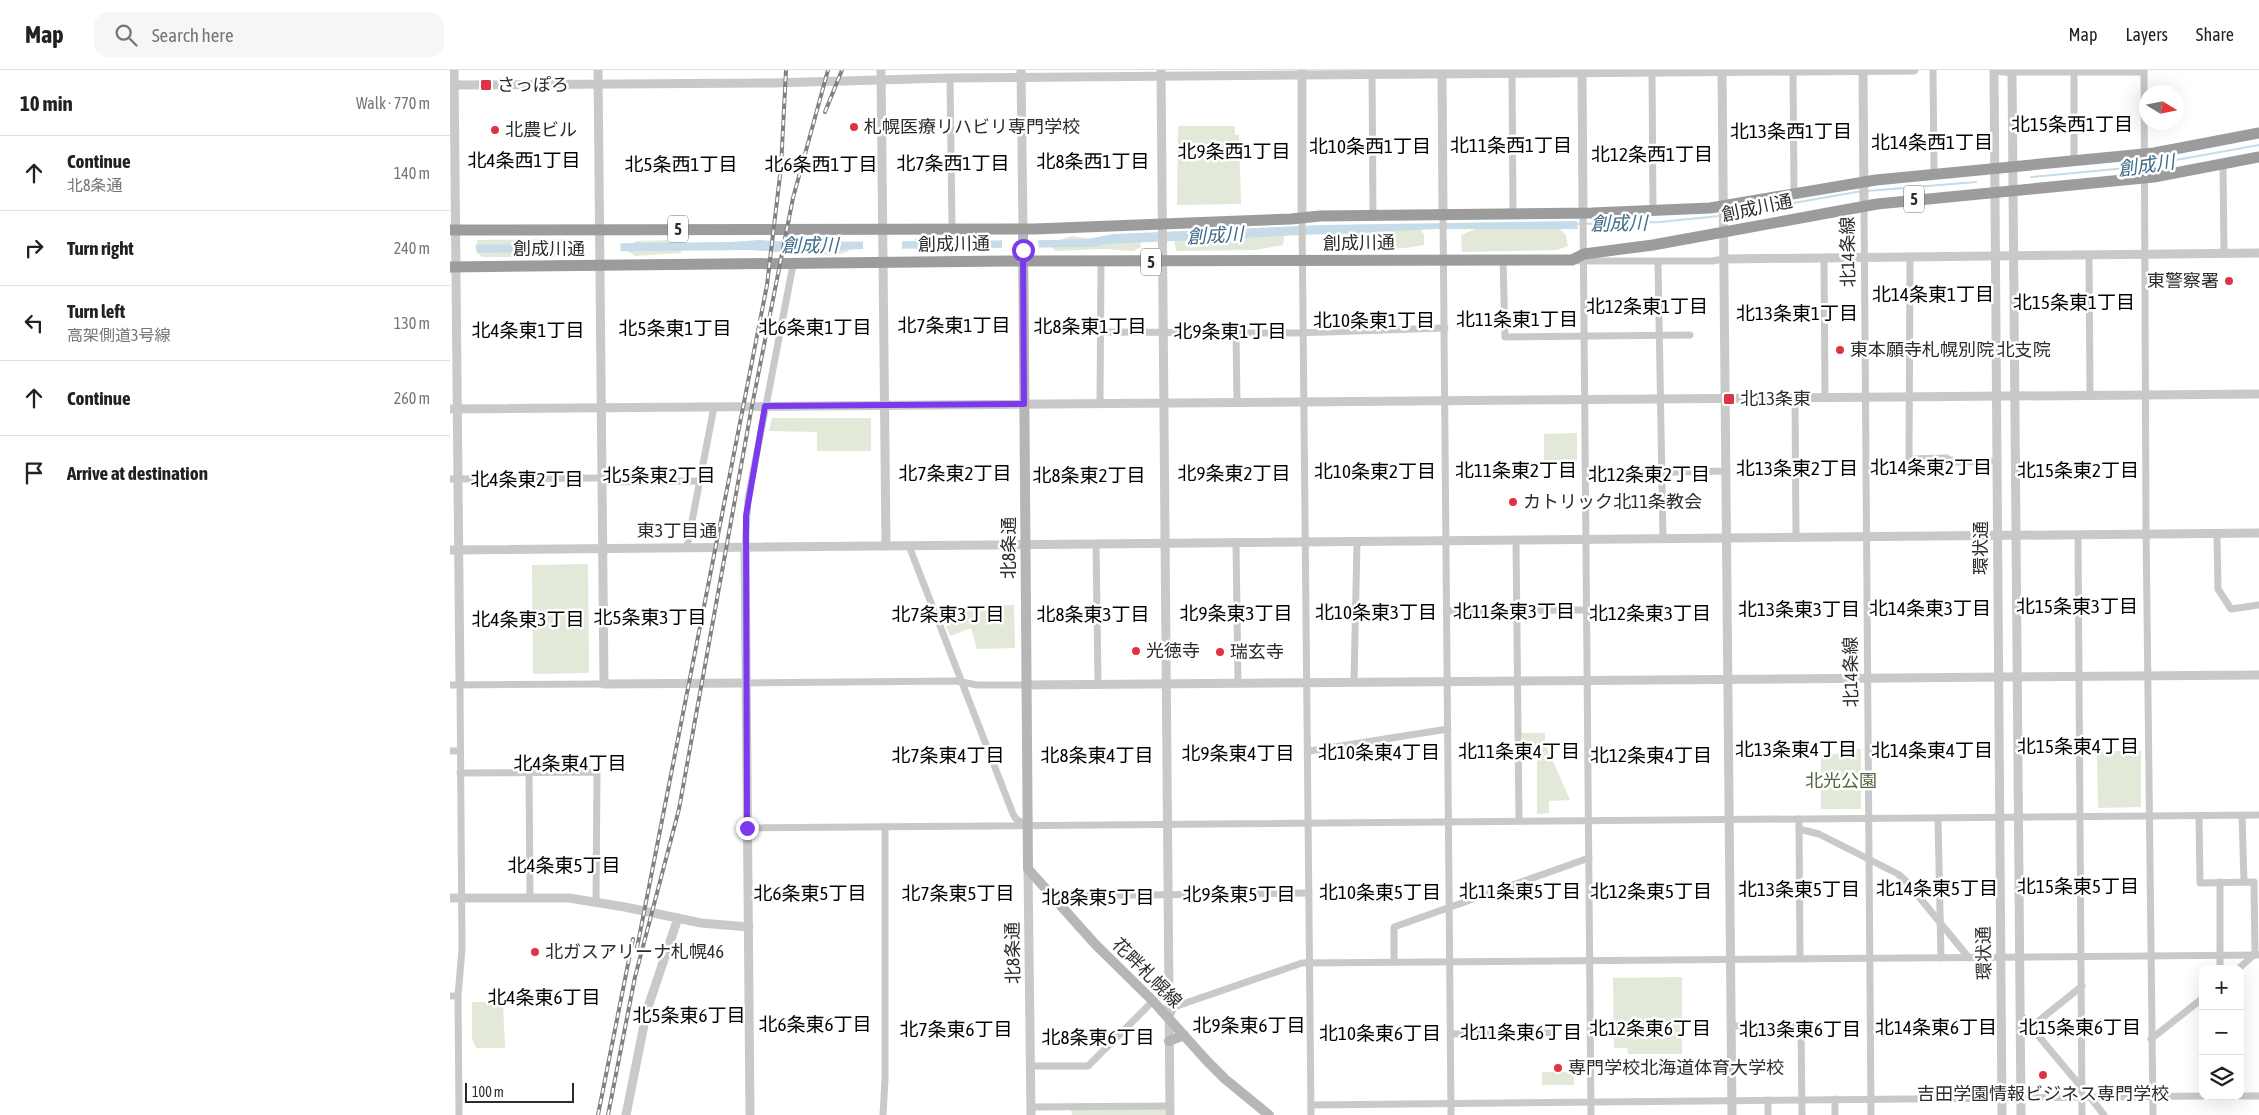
<!DOCTYPE html>
<meta charset="utf-8">
<style>
body{margin:0;font-family:"Asap Condensed","Noto Sans JP",sans-serif;background:#f6f6f6;color:#222}
.controls{position:absolute;right:15px;bottom:15px;display:grid;overflow:hidden;border-radius:10px;box-shadow:0 5px 20px #0002}
.controls button{width:45px;height:45px;display:grid;place-items:center;padding:0;border:0;border-bottom:1px solid #e0e0e0;background:#fff;color:#222;font:25px sans-serif}
.compass{position:absolute;left:1689px;top:15px;width:45px;height:45px;border-radius:50%;background:#fff;box-shadow:0 5px 20px #0002;rotate:100deg}
.scale{position:absolute;left:15px;bottom:12px;width:109px;box-sizing:border-box;padding-left:5px;border:2px solid #2c2c2c;border-top:0;font-size:14px;line-height:18px;white-space:nowrap;color:#2c2c2c;-webkit-text-stroke:4px #fff;paint-order:stroke}
.stop{position:absolute;width:15px;height:15px;margin:-11px;border:4px solid #7c3aed;border-radius:50%;background:#fff}
.stop.end{background:#7c3aed;border-color:#fff;box-shadow:0 1px 5px #0008}
.list{margin:0;padding:0;list-style:none}
h2{display:flex;justify-content:space-between;align-items:center;height:65px;margin:0;padding:0 20px;font-size:21px}
h2 small{font-size:16px;font-weight:400;color:#767676}
.list li{display:grid;grid-template-columns:32px 1fr auto;gap:15px;align-items:center;box-sizing:border-box;height:75px;padding:0 20px;border-top:1px solid #e0e0e0}
.list b{display:block;font-size:19px;white-space:nowrap}
.list p{margin:0;font-size:16px;white-space:nowrap;color:#767676}
.list em{font-size:16px;font-style:normal;color:#767676}
.icon{flex:none;width:28px;height:28px;fill:none;stroke:currentColor;stroke-width:2;stroke-linecap:round;stroke-linejoin:round}
.map{position:relative;flex:none;width:1809px;height:1045px;overflow:hidden}
header{display:flex;align-items:center;gap:30px;box-sizing:border-box;height:70px;padding:0 25px;background:#fff;border-bottom:1px solid #e0e0e0}
header strong{font-size:24px}
nav{display:flex;gap:28px;margin-inline-start:auto;font-size:18px}
.search{width:350px;height:45px;background:#f6f6f6;display:flex;align-items:center;gap:12px;box-sizing:border-box;padding:0 18px;border-radius:15px;color:#767676;font-size:19px}
main{display:flex}
aside{flex:1;background:#fff}
.map>svg:first-child{display:block}
.green{fill:#e2e9d9}
.water{fill:#c6dce8}
.pier{fill:#fff}
.lines{fill:none;stroke-linecap:round;stroke-linejoin:round}
.stream{stroke:#c6dce8;stroke-width:2}
.minor{stroke:#c9c9c9;stroke-width:7}
.tertiary{stroke:#c9c9c9;stroke-width:9}
.secondary{stroke:#b6b6b6;stroke-width:10}
.trunk{stroke:#9c9c9c;stroke-width:11}
.rail-casing{stroke:#818181;stroke-width:4}
.rail{stroke:#fff;stroke-width:2;stroke-dasharray:5.5;stroke-linecap:butt}
.route{stroke:#7c3aed;stroke-width:6}
.poi-dot{fill:#dc3445;stroke:#fff;stroke-width:2}
.labels{text-anchor:middle;stroke-width:5;stroke-linejoin:round;paint-order:stroke}
.shield{fill:#fff;stroke:#6b6b6b;stroke-width:1}
.shield-label{font-size:16px;font-weight:bold;fill:#2c2c2c}
.poi-label{font-size:18px;fill:#2c2c2c;stroke:#fff;text-anchor:start}
.street-label{font-size:18px;fill:#2c2c2c;stroke:#fff}
.park-label{font-size:18px;fill:#50653c;stroke:#fff}
.neighbourhood-label{font-size:19px;fill:#000;stroke:#fff}
.water-label{font-size:19px;font-style:italic;fill:#3e6e89;stroke:#fff}
</style>
<header>
<strong>Map</strong>
<div class="search"><svg class="icon" aria-label="search" viewBox="0 0 24 24"><circle cx="10" cy="10" r="6"/><path d="M15 15l6 6"/></svg>Search here</div>
<nav><a>Map</a><a>Layers</a><a>Share</a></nav>
</header>
<main>
<aside>
<h2>10 min<small>Walk · 770 m</small></h2>
<ul class="list">
<li><svg class="icon" aria-label="ahead" viewBox="0 0 24 24"><path d="M12 20V5M6 11l6-6 6 6"/></svg><div><b>Continue</b><p>北8条通</p></div><em>140 m</em></li>
<li><svg class="icon" aria-label="right" viewBox="0 0 24 24"><path d="M7 20v-9h11M14 6l5 5-5 5"/></svg><div><b>Turn right</b></div><em>240 m</em></li>
<li><svg class="icon" aria-label="left" viewBox="0 0 24 24"><path d="M17 20v-9H6M10 6l-5 5 5 5"/></svg><div><b>Turn left</b><p>高架側道3号線</p></div><em>130 m</em></li>
<li><svg class="icon" aria-label="ahead" viewBox="0 0 24 24"><path d="M12 20V5M6 11l6-6 6 6"/></svg><div><b>Continue</b></div><em>260 m</em></li>
<li><svg class="icon" aria-label="arrive" viewBox="0 0 24 24"><path d="M6 21V4h12l-3 4 3 4H6"/></svg><div><b>Arrive at destination</b></div></li>
</ul>
</aside>
<div class="map">
<svg width="1809" height="1045" viewBox="0 0 1809 1045">
<rect width="100%" height="100%" fill="#fff"/>
<!-- green -->
<g class="green">
<path d="M728 56H785V65H789L791 134 727 135Z"/>
<path d="M890 157 970 159 974 165V175C940 181 907 181 873 179V168Z"/>
<path d="M1028 158H1109L1116 165 1118 176 1107 180 1012 182 1011 165Z"/>
<path d="M749 163 834 166 833 175 806 180 726 181 724 171Z"/>
<path d="M622 166 641 169H690L691 177 683 181 653 179 605 181 599 173Z"/>
<path d="M465 168 508 170 528 168 536 169 540 173 510 177 487 184 466 182Z"/>
<path d="M126 169 132 174 27 175V170Z"/>
<path d="M367 169 393 171 399 181C383 188 364 184 350 175Z"/>
<path d="M224 170 233 171 236 175 230 183 185 186 174 179 186 171Z"/>
<path d="M26 182H131V187H32Z"/>
<path d="M322 348H421V381H367V362L319 361Z"/>
<path d="M1127 363V392L1094 391V364Z"/>
<path d="M138 494 139 603 83 604 82 495Z"/>
<path d="M564 535 565 578 527 579 521 558 500 566 493 549 512 542V536Z"/>
<path d="M1072 663H1095V673L1120 730 1099 731V743L1087 744V680L1072 679Z"/>
<path d="M1390 678 1411 679V739H1371V684H1389Z"/>
<path d="M1647 681H1691V737L1648 738Z"/>
<path d="M1232 907V984H1178L1177 978H1164L1163 908Z"/>
<path d="M22 932H53L55 978H26L22 968Z"/>
<rect x="1092" y="1002" width="32" height="13"/>
<path d="M715 1039V1045H622L621 1040Z"/>
</g>
<!-- water -->
<path class="water" d="M1127 151 1128 159H987L656 174 643 177 412 179 342 183 300 180 0 183V175L280 172 309 170 350 172 609 170 637 169 663 164 872 155Z"/>
<!-- pier -->
<g class="pier">
<path d="M552 168H588L589 179 552 180Z"/>
<rect x="413" y="169" width="39" height="11"/>
<path d="M129 171H170L171 184 131 185Z"/>
<path d="M25 172 27 185 0 186V173Z"/>
</g>
<g class="lines">
<!-- stream -->
<g class="stream">
<path d="M1581 107 1687 97 1809 75"/>
<path d="M1417 121 1526 112"/>
<path d="M1276 145 1412 121"/>
<path d="M1127 154 1210 152 1269 146"/>
</g>
<!-- minor -->
<g class="minor">
<path d="M922 0 923 146"/>
<path d="M1062 0 1063 144"/>
<path d="M1202 0 1203 141"/>
<path d="M1343 0 1344 124"/>
<path d="M1483 0 1484 104"/>
<path d="M1624 0V92"/>
<path d="M1694 0 1696 457 1703 1045"/>
<path d="M1562 2H1694"/>
<path d="M500 8 502 157"/>
<path d="M1773 94 1774 183"/>
<path d="M1414 136 1421 1045"/>
<path d="M1133 143 1141 1045"/>
<path d="M993 145 1001 1045"/>
<path d="M852 148 861 1045"/>
<path d="M1639 184 1640 325"/>
<path d="M1460 186 1459 389 1496 388 1504 392 1546 391"/>
<path d="M1374 187 1375 327"/>
<path d="M1053 189 1055 267 1240 265"/>
<path d="M1129 191H1262L1274 189"/>
<path d="M1208 192 1213 469"/>
<path d="M651 262 846 263 995 258"/>
<path d="M786 262 787 333"/>
<path d="M1345 328 1346 468"/>
<path d="M650 333 651 192"/>
<path d="M1181 403 1276 401"/>
<path d="M0 409 152 408"/>
<path d="M152 412 250 411"/>
<path d="M1767 464 1768 519 1781 539 1809 535"/>
<path d="M1628 466 1632 1045"/>
<path d="M1066 471 1069 751"/>
<path d="M786 473 788 614"/>
<path d="M646 474 648 614"/>
<path d="M459 476 563 744 566 749 577 755"/>
<path d="M237 477 264 337"/>
<path d="M295 477 298 429 343 195"/>
<path d="M998 541 1137 540"/>
<path d="M904 612 907 472"/>
<path d="M296 613 506 611 527 615H576"/>
<path d="M0 615 154 614"/>
<path d="M0 681H10"/>
<path d="M859 681 998 659"/>
<path d="M79 702 80 827"/>
<path d="M10 703 147 702 146 832"/>
<path d="M1792 745 1794 812"/>
<path d="M1749 746 1750 813 1804 812 1805 884"/>
<path d="M1349 749 1350 889"/>
<path d="M1488 749 1491 888"/>
<path d="M297 758 1809 745"/>
<path d="M1349 759 1369 764 1448 804 1456 811 1519 888"/>
<path d="M603 826 859 823"/>
<path d="M944 892V857L1139 788"/>
<path d="M1770 899V812"/>
<path d="M1788 899 1805 884"/>
<path d="M0 926H8"/>
<path d="M1570 944 1632 1018"/>
<path d="M720 946 724 937 852 893 1809 885"/>
<path d="M1281 956H1351L1352 1045"/>
<path d="M1581 957 1632 916"/>
<path d="M1001 964 1103 963"/>
<path d="M1701 969 1753 928"/>
<path d="M581 996H638L703 931"/>
<path d="M1790 1026H1809"/>
<path d="M1640 1027 1654 1045"/>
<path d="M1385 1029V1045"/>
<path d="M1318 1030V1045"/>
<path d="M861 1035 1753 1026"/>
<path d="M581 1037 720 1036"/>
<path d="M9 1045 8 926 12 879 10 615"/>
<path d="M433 1045 435 1009V757"/>
</g>
<!-- tertiary -->
<g class="tertiary">
<path d="M4 0 10 615"/>
<path d="M148 0 154 614 296 613"/>
<path d="M431 0 436 476"/>
<path d="M571 0 573 159"/>
<path d="M711 0 720 1045"/>
<path d="M852 0V148"/>
<path d="M992 0 993 145"/>
<path d="M1132 0 1133 143"/>
<path d="M1272 0 1282 1045"/>
<path d="M1413 0 1414 136"/>
<path d="M1544 0 1552 1045"/>
<path d="M1545 0 1562 2"/>
<path d="M1562 0 1571 1045"/>
<path d="M0 15 322 13 500 8 1464 0"/>
<path d="M1274 189 1809 183"/>
<path d="M0 339 1809 324"/>
<path d="M295 477 300 1045"/>
<path d="M0 480 1809 463"/>
<path d="M576 615 1809 605"/>
<path d="M578 799 581 1045"/>
<path d="M0 828H119L175 837 251 853 299 857"/>
<path d="M176 1045 197 940 228 848"/>
</g>
<!-- secondary -->
<g class="secondary">
<path d="M573 159 578 799 645 874 703 931 757 991 775 1009 819 1045"/>
<path d="M719 971 734 965"/>
</g>
<!-- trunk -->
<g class="trunk">
<path d="M0 160 584 159 841 149 870 146 1142 143 1260 138 1426 110 1704 83 1809 63"/>
<path d="M0 197 556 191 1122 190 1134 184 1203 175 1427 134 1704 107 1809 87"/>
</g>
<defs>
<g id="rail">
<path d="M375 42 392 0"/>
<path d="M187 878 317 215 331 97 336 0"/>
<path d="M148 1045 183 869"/>
<path d="M158 1045 185 907 229 739 301 341 343 128 378 0"/>
</g>
</defs>
<!-- rail casing -->
<use href="#rail" class="rail-casing"/>
<!-- rail -->
<use href="#rail" class="rail"/>
</g>
<g class="lines">
<!-- route -->
<path class="route" d="M297 758 296 446 315 336 574 334 573 180"/>
</g>
<!-- markers -->
<g class="poi-dot">
<rect x="30" y="9" width="12" height="12" rx="2.5"/>
<circle cx="404" cy="57" r="5"/>
<circle cx="45" cy="60" r="5"/>
<circle cx="1779" cy="211" r="5"/>
<circle cx="1390" cy="280" r="5"/>
<rect x="1273" y="323" width="12" height="12" rx="2.5"/>
<circle cx="1063" cy="432" r="5"/>
<circle cx="686" cy="581" r="5"/>
<circle cx="770" cy="582" r="5"/>
<circle cx="85" cy="882" r="5"/>
<circle cx="1108" cy="998" r="5"/>
<circle cx="1593" cy="1005" r="5"/>
</g>
<g class="labels">
<!-- shield labels -->
<g class="shield">
<rect x="1454" y="115.5" width="20" height="27" rx="4"/>
<rect x="218" y="145.5" width="20" height="27" rx="4"/>
<rect x="691" y="178.5" width="20" height="27" rx="4"/>
</g>
<g class="shield-label">
<text x="1464" y="135">5</text>
<text x="228" y="165">5</text>
<text x="701" y="198">5</text>
</g>
<!-- poi labels -->
<g class="poi-label">
<text x="47" y="21">さっぽろ</text>
<text x="414" y="63">札幌医療リハビリ専門学校</text>
<text x="55" y="66">北農ビル</text>
<text x="1769" y="217" text-anchor="end">東警察署</text>
<text x="1400" y="286">東本願寺札幌別院 北支院</text>
<text x="1290" y="335">北13条東</text>
<text x="1073" y="438">カトリック北11条教会</text>
<text x="696" y="587">光徳寺</text>
<text x="780" y="588">瑞玄寺</text>
<text x="95" y="888">北ガスアリーナ札幌46</text>
<text x="1118" y="1004">専門学校北海道体育大学校</text>
<text x="1593" y="1030" text-anchor="middle">吉田学園情報ビジネス専門学校</text>
</g>
<!-- street labels -->
<g class="street-label">
<text transform="translate(1307 138) rotate(-12)" y="6">創成川通</text>
<text transform="translate(909 173) rotate(-1)" y="6">創成川通</text>
<text transform="translate(504 174) rotate(-1)" y="6">創成川通</text>
<text x="99" y="185">創成川通</text>
<text transform="translate(1398 182) rotate(-91)" y="6">北14条線</text>
<text x="227" y="467">東3丁目通</text>
<text transform="translate(559 478) rotate(-90)" y="6">北8条通</text>
<text transform="translate(1531 478) rotate(-90)" y="6">環状通</text>
<text transform="translate(1401 602) rotate(-91)" y="6">北14条線</text>
<text transform="translate(563 883) rotate(-91)" y="6">北8条通</text>
<text transform="translate(1534 883) rotate(-91)" y="6">環状通</text>
<text transform="translate(697 903) rotate(45)" y="6">花畔札幌線</text>
</g>
<!-- park labels -->
<g class="park-label">
<text x="1391" y="717">北光公園</text>
</g>
<!-- neighbourhood labels -->
<g class="neighbourhood-label">
<text x="1622" y="61">北15条西1丁目</text>
<text x="1341" y="68">北13条西1丁目</text>
<text x="1482" y="79">北14条西1丁目</text>
<text x="1061" y="82">北11条西1丁目</text>
<text x="920" y="83">北10条西1丁目</text>
<text x="784" y="88">北9条西1丁目</text>
<text x="1202" y="91">北12条西1丁目</text>
<text x="74" y="97">北4条西1丁目</text>
<text x="643" y="98">北8条西1丁目</text>
<text x="503" y="100">北7条西1丁目</text>
<text x="231" y="101">北5条西1丁目</text>
<text x="371" y="101">北6条西1丁目</text>
<text x="1483" y="231">北14条東1丁目</text>
<text x="1624" y="239">北15条東1丁目</text>
<text x="1197" y="243">北12条東1丁目</text>
<text x="1347" y="250">北13条東1丁目</text>
<text x="1067" y="256">北11条東1丁目</text>
<text x="924" y="257">北10条東1丁目</text>
<text x="504" y="262">北7条東1丁目</text>
<text x="640" y="263">北8条東1丁目</text>
<text x="365" y="264">北6条東1丁目</text>
<text x="225" y="265">北5条東1丁目</text>
<text x="78" y="267">北4条東1丁目</text>
<text x="780" y="268">北9条東1丁目</text>
<text x="1481" y="404">北14条東2丁目</text>
<text x="1347" y="405">北13条東2丁目</text>
<text x="1066" y="407">北11条東2丁目</text>
<text x="1628" y="407">北15条東2丁目</text>
<text x="925" y="408">北10条東2丁目</text>
<text x="505" y="410">北7条東2丁目</text>
<text x="784" y="410">北9条東2丁目</text>
<text x="1199" y="411">北12条東2丁目</text>
<text x="209" y="412">北5条東2丁目</text>
<text x="639" y="412">北8条東2丁目</text>
<text x="77" y="416">北4条東2丁目</text>
<text x="1627" y="543">北15条東3丁目</text>
<text x="1480" y="545">北14条東3丁目</text>
<text x="1349" y="546">北13条東3丁目</text>
<text x="1064" y="548">北11条東3丁目</text>
<text x="926" y="549">北10条東3丁目</text>
<text x="786" y="550">北9条東3丁目</text>
<text x="1200" y="550">北12条東3丁目</text>
<text x="498" y="551">北7条東3丁目</text>
<text x="643" y="551">北8条東3丁目</text>
<text x="200" y="554">北5条東3丁目</text>
<text x="78" y="556">北4条東3丁目</text>
<text x="1628" y="683">北15条東4丁目</text>
<text x="1346" y="686">北13条東4丁目</text>
<text x="1482" y="687">北14条東4丁目</text>
<text x="1069" y="688">北11条東4丁目</text>
<text x="929" y="689">北10条東4丁目</text>
<text x="788" y="690">北9条東4丁目</text>
<text x="498" y="692">北7条東4丁目</text>
<text x="647" y="692">北8条東4丁目</text>
<text x="1201" y="692">北12条東4丁目</text>
<text x="120" y="700">北4条東4丁目</text>
<text x="114" y="802">北4条東5丁目</text>
<text x="1628" y="823">北15条東5丁目</text>
<text x="1487" y="825">北14条東5丁目</text>
<text x="1349" y="826">北13条東5丁目</text>
<text x="1070" y="828">北11条東5丁目</text>
<text x="1201" y="828">北12条東5丁目</text>
<text x="930" y="829">北10条東5丁目</text>
<text x="360" y="830">北6条東5丁目</text>
<text x="508" y="830">北7条東5丁目</text>
<text x="789" y="831">北9条東5丁目</text>
<text x="648" y="834">北8条東5丁目</text>
<text x="94" y="934">北4条東6丁目</text>
<text x="239" y="952">北5条東6丁目</text>
<text x="365" y="961">北6条東6丁目</text>
<text x="799" y="962">北9条東6丁目</text>
<text x="1486" y="964">北14条東6丁目</text>
<text x="1630" y="964">北15条東6丁目</text>
<text x="1200" y="965">北12条東6丁目</text>
<text x="506" y="966">北7条東6丁目</text>
<text x="1350" y="966">北13条東6丁目</text>
<text x="1071" y="969">北11条東6丁目</text>
<text x="930" y="970">北10条東6丁目</text>
<text x="648" y="974">北8条東6丁目</text>
</g>
<!-- water labels -->
<g class="water-label">
<text transform="translate(1696 95) rotate(-8)" y="7">創成川</text>
<text transform="translate(1169 153) rotate(-1)" y="7">創成川</text>
<text transform="translate(765 165) rotate(-3)" y="7">創成川</text>
<text x="360" y="182">創成川</text>
</g>
</g>
</svg>
<div class="controls">
<button>+</button>
<button>−</button>
<button><svg class="icon" aria-label="layers" viewBox="0 0 24 24"><path d="M12 4l9 5-9 5-9-5zM3 14l9 5 9-5"/></svg></button>
</div>
<svg class="compass" viewBox="-18 -18 36 36"><path d="M0-13l5 13h-10z" fill="#e53935"/><path d="M0 13l5-13h-10z" fill="#767676"/></svg>
<div class="scale">100 m</div>
<div class="stop" style="left:573px;top:180px"></div>
<div class="stop end" style="left:297px;top:758px"></div>
</div>
</main>
